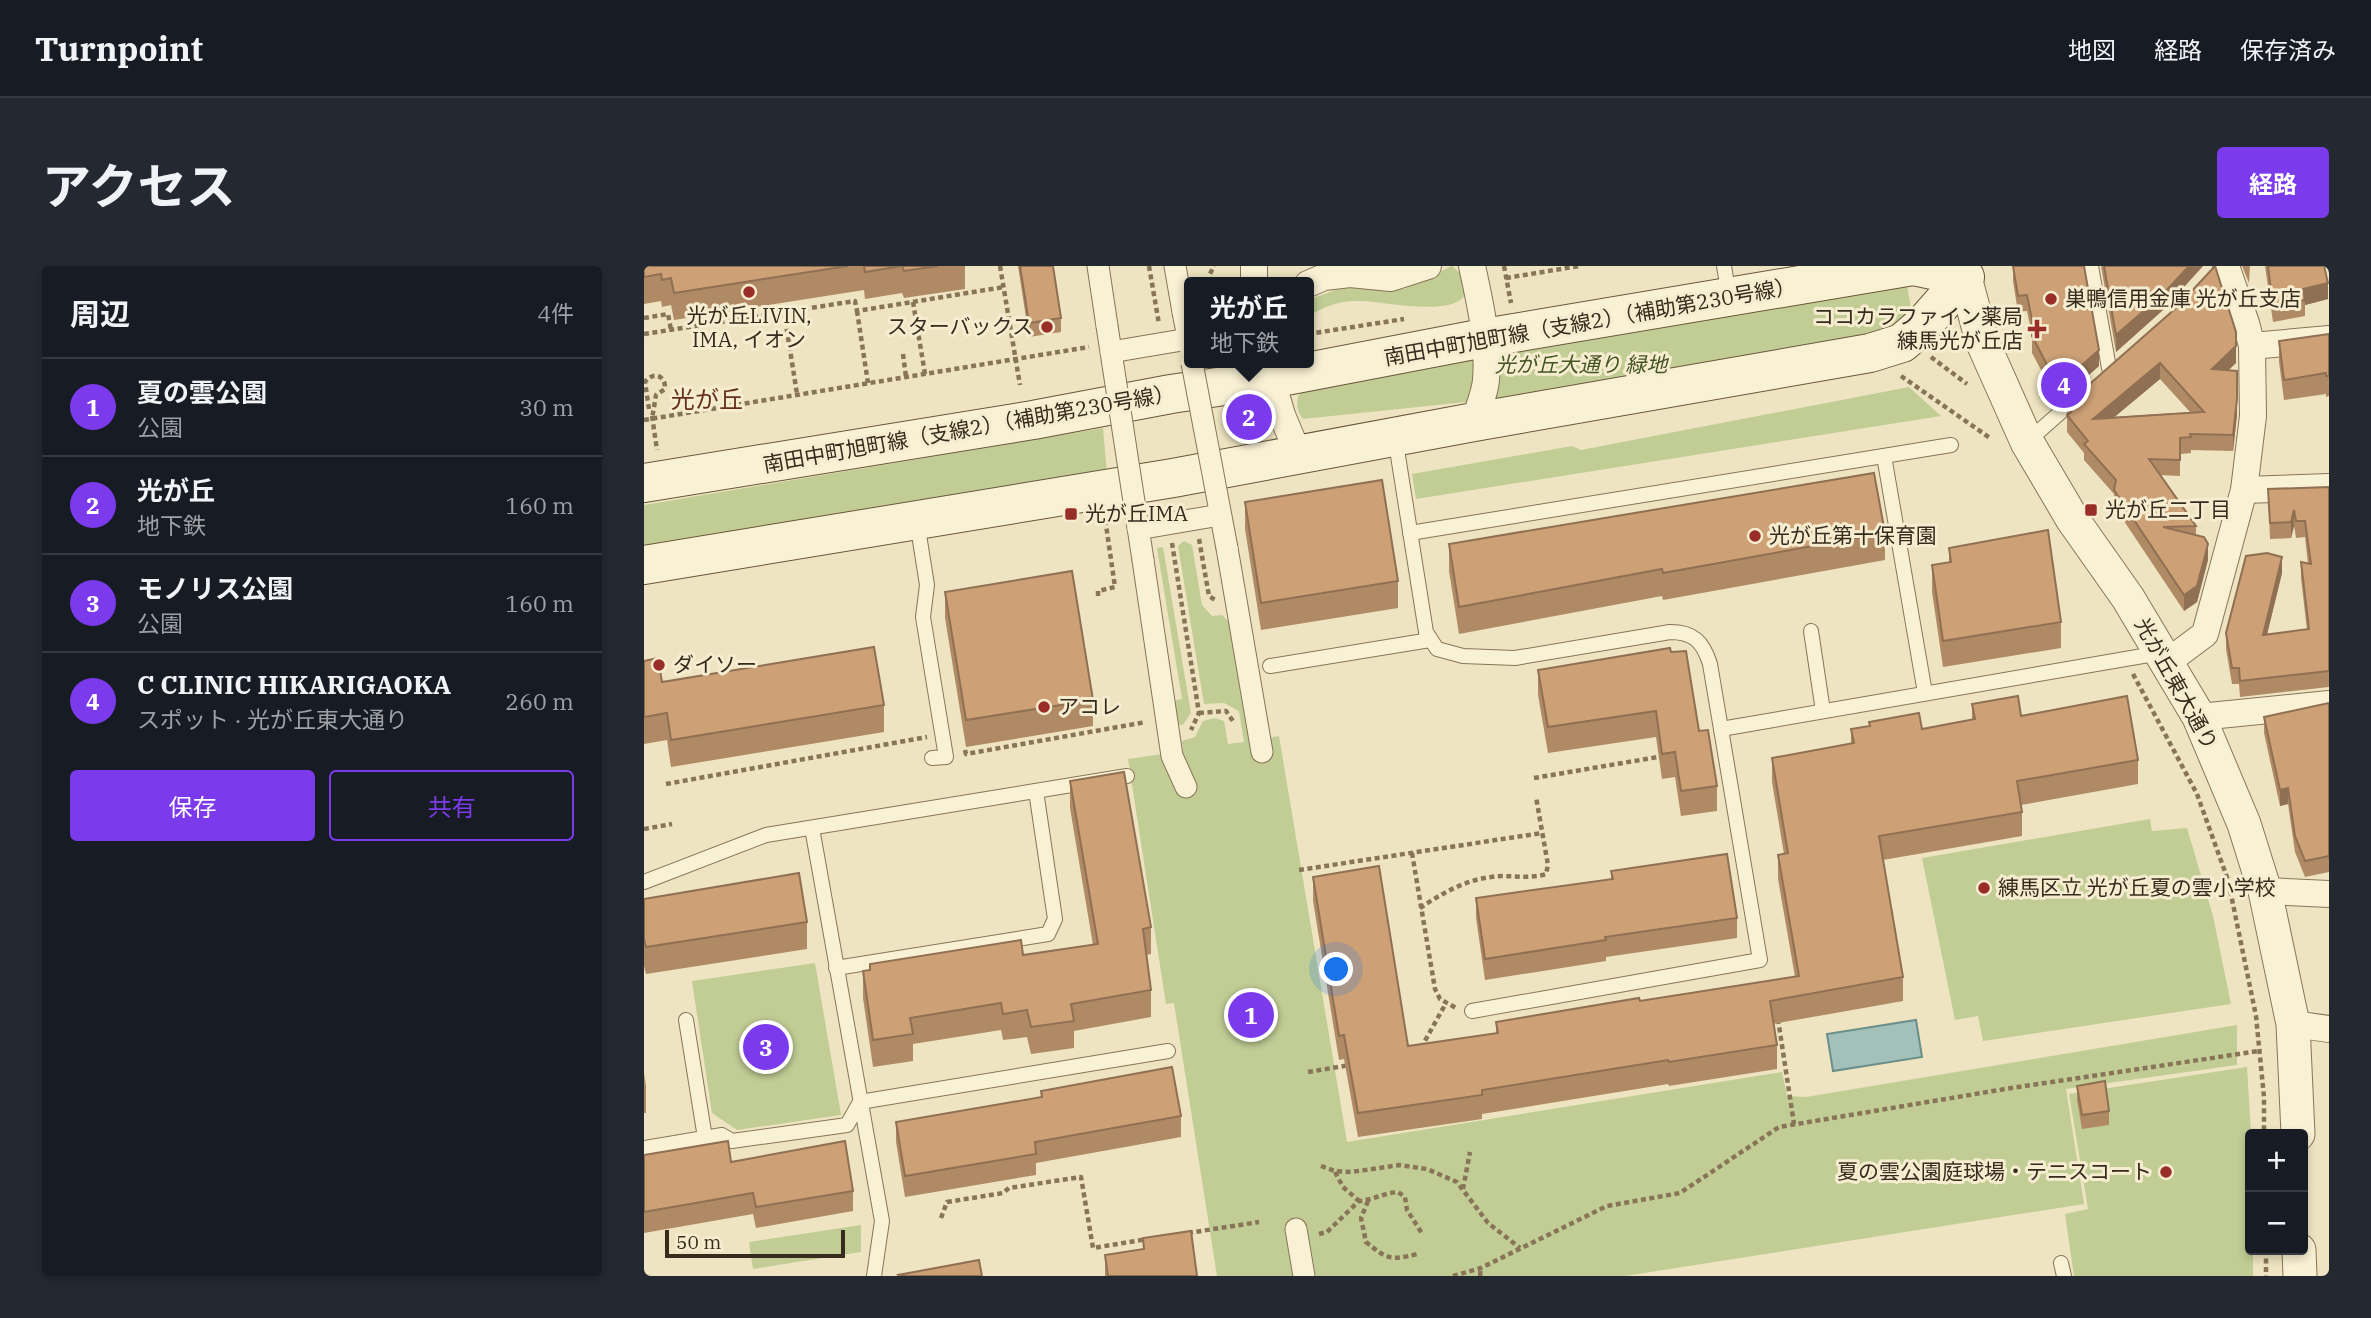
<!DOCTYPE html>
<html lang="ja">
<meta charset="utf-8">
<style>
body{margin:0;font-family:"IBM Plex Serif","Noto Sans JP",serif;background:#242831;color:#f1f3f6}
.controls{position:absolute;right:21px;bottom:21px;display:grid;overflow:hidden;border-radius:7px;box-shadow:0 4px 10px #0003}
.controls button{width:63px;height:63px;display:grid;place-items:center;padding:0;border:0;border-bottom:2px solid #363941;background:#171b24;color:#f1f3f6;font:35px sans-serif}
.scale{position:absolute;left:21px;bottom:18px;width:180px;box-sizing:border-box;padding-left:7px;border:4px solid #372b1d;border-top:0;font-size:19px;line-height:24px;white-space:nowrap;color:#372b1d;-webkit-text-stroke:5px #f6edd0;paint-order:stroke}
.you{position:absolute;left:693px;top:704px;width:24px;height:24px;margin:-18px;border:5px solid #fff;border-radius:50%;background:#1a73e8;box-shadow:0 0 0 10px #1a73e833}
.badge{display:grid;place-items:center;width:46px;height:46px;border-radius:50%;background:#7c3aed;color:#fff;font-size:23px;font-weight:700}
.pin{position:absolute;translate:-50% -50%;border:4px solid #fff;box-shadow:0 2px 7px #0006}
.popup{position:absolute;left:540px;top:11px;width:130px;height:91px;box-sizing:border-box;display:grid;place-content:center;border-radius:7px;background:#171b24;filter:drop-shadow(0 2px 5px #0005);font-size:23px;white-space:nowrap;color:#9ea1a6}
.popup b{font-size:26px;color:#f1f3f6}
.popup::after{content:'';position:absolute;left:50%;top:100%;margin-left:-14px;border:14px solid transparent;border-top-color:#171b24}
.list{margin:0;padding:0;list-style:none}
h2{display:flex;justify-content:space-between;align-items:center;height:91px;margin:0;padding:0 28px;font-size:30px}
h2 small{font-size:23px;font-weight:400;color:#9ea1a6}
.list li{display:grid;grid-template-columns:46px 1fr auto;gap:21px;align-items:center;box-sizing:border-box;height:98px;padding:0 28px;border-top:2px solid #363941}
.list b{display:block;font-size:26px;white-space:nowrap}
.list p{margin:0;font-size:23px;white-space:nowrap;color:#9ea1a6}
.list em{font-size:23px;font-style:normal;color:#9ea1a6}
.actions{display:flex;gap:14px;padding:21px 28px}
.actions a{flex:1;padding:16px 0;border:2px solid #7c3aed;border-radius:7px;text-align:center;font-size:24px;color:#7c3aed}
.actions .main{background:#7c3aed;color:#fff}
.map{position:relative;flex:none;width:1685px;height:1010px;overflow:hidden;border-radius:7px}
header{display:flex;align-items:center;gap:42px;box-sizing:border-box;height:98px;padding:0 35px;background:#171b24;border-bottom:2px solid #363941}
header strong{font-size:33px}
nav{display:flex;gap:38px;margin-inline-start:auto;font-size:24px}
.intro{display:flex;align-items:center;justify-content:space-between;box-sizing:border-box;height:168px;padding:0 42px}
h1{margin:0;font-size:49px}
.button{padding:18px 32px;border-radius:7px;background:#7c3aed;color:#fff;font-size:24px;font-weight:700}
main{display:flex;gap:42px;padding:0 42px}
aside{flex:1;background:#171b24;border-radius:7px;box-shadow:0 4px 10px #0003}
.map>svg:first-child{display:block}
.green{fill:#c2cd95}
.water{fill:#a3c1ba;stroke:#6a8f88;stroke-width:2}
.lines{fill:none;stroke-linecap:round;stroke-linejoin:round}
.service-casing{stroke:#887558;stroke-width:16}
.pedestrian-casing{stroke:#887558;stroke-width:23}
.minor-casing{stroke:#887558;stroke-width:28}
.tertiary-casing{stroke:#887558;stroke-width:35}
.secondary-casing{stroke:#6a563b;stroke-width:40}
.path{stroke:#887558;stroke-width:4.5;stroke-dasharray:5 3.5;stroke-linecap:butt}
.service{stroke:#f9f1d4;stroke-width:14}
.pedestrian{stroke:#f9f1d4;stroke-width:21}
.minor{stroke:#f9f1d4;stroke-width:26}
.tertiary{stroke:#f9f1d4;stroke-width:33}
.secondary{stroke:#f9f1d4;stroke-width:38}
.pedestrian-bridge-casing{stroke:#887558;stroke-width:23;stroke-linecap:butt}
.pedestrian-bridge{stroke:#f9f1d4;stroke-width:21}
.wall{fill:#b08a65;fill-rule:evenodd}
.shaded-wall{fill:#907053}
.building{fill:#cda076;stroke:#907053;stroke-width:2;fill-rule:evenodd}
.poi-dot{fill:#982e27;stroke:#f6edd0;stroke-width:2.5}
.labels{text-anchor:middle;stroke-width:6;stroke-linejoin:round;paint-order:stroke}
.poi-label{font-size:21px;fill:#372b1d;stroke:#f6edd0;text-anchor:start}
.street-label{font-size:21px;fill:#372b1d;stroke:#f6edd0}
.park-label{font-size:21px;font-style:italic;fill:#445423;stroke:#f6edd0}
.quarter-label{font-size:24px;fill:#65301b;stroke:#f6edd0}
</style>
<header>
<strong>Turnpoint</strong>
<nav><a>地図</a><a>経路</a><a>保存済み</a></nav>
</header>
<div class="intro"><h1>アクセス</h1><a class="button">経路</a></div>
<main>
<aside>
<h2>周辺<small>4件</small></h2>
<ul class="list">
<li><span class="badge">1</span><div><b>夏の雲公園</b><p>公園</p></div><em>30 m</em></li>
<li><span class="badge">2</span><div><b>光が丘</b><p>地下鉄</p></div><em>160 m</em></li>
<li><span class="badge">3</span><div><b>モノリス公園</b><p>公園</p></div><em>160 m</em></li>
<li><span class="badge">4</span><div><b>C CLINIC HIKARIGAOKA</b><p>スポット · 光が丘東大通り</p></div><em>260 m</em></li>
</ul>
<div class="actions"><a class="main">保存</a><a>共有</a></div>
</aside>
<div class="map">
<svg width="1685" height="1010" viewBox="0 0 1685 1010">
<rect width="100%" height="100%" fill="#eee4c1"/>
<!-- green -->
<g class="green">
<path d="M808 0 817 8 822 28C807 52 740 35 716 35 697 34 681 40 665 50V34L699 21 760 23Z"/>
<path d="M1263 19 1267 43 1251 58 1234 66 918 126 659 153C651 143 652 135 657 123Z"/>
<path d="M1265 121 1297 150 772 233 768 208 928 180 937 184Z"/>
<path d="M459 162 463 208 0 284V239Z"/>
<path d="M540 275 548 279 558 339 568 350 578 349 586 357 619 473 635 470 703 876 1138 806 1143 830 1162 831 1593 759V799L1422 823 1440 938 981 1010H573L530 737 522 738 484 493 539 485 538 475 551 471 559 455 571 452 580 455 584 478 600 476 595 445 580 437 560 438 534 280Z"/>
<path d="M519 281 547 447 539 459 532 458 528 435 538 433 513 282Z"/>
<path d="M1506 553 1508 565 1543 562 1569 650 1587 738 1339 775 1334 750 1311 754 1278 592Z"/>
<path d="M171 697 197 849 93 864 68 847 48 715Z"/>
<path d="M1603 801 1607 868 1606 984H1609V1010H1430L1421 948 1444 943 1425 828Z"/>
<path d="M217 959V986L109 1003 105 976Z"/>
</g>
<!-- water -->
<path class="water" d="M1272 754 1278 791 1189 805 1183 768Z"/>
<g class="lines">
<defs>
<g id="service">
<path d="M1080 0 1085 30"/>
<path d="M1447 0 1465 102"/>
<path d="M751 171 782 366 793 383 819 390 871 392 1026 366C1050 366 1059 376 1066 398L1116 694 828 745"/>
<path d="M1384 175 1437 128"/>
<path d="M1240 190 1281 427"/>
<path d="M273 256 283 319 279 351 302 491 288 492"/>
<path d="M766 267 1307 179"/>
<path d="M1167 365 1179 445"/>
<path d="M626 400 786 374"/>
<path d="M1077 463 1516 387"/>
<path d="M168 562 238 955 230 1010"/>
<path d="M0 616 122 569 483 510"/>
<path d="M192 702 404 668 411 653 392 525"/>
<path d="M42 754 61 872"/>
<path d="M0 882 78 869 88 875 203 859 216 836 524 785"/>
<path d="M1417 997 1420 1010"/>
</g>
<g id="pedestrian">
<path d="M454 0 463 60"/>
<path d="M531 0 539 46"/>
<path d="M583 282 618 486"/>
<path d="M499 294 528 490 542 521"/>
<path d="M652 963 660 1010"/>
</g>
<g id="minor">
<path d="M610 0V16"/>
<path d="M828 0C836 36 845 77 842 114 841 128 834 142 830 156"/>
<path d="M664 18 680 11 706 8 747 12 784 0"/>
<path d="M1608 80 1685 73"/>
<path d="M623 97 638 149 655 190"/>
<path d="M1600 224 1685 221"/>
<path d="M1522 397 1561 368 1600 224 1609 150 1608 80 1602 57 1582 0"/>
<path d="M1555 451 1685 438"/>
<path d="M1621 625 1685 628"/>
<path d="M1649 758 1685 763"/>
</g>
<g id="tertiary">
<path d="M1318 0 1338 75 1383 176 1429 254 1484 332 1555 451 1600 558 1621 625 1649 758 1654 868"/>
<path d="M1655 984 1656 1010"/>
</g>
<path id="secondary" d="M0 217 389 154 527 128 626 113 840 72 1269 0 1321 11 1279 59 1258 77 1226 87 830 156 529 212 0 299"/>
</defs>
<!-- service casing -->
<use href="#service" class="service-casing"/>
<!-- pedestrian casing -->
<use href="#pedestrian" class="pedestrian-casing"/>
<!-- minor casing -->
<use href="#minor" class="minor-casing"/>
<!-- tertiary casing -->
<use href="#tertiary" class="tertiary-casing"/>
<!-- secondary casing -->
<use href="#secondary" class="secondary-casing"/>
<!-- path -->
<g class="path">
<path d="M356 0 376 119"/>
<path d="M505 0 515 58"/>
<path d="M860 0 867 37"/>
<path d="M862 12 935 0"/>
<path d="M566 16 565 10 570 0"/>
<path d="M269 36 281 108"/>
<path d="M213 45 224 117"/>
<path d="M140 46 153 128"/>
<path d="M0 52 24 48 27 64"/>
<path d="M0 68 211 35 213 45 360 21"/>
<path d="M664 68 760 53"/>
<path d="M259 88 262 111"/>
<path d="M1287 91 1323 118"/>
<path d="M1257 110 1346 172"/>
<path d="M5 143 1 116C9 105 22 109 21 123L12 129 8 153"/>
<path d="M8 150 13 184"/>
<path d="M0 154 445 81"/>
<path d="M555 273 565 330 571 334"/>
<path d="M528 277 555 447 547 464"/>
<path d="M454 330V325L471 321 461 252"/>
<path d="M1489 408 1553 528 1584 614 1612 750 1620 831V868"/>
<path d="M555 447 582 445 589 455"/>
<path d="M321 484 322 488 502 456"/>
<path d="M890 512 1020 490"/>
<path d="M22 518 283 471"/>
<path d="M0 563 28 558"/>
<path d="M768 587 791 723 796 733 812 742"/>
<path d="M655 604 898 567"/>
<path d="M776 642C797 628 821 614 847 611 865 608 883 614 902 608L904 599 892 531"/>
<path d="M1134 753 1150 858"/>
<path d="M777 782 802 737"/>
<path d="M664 806 706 799"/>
<path d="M677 900 691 905 707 906 756 899 783 903 813 916 844 957 876 982"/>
<path d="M691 906 699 921 715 935"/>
<path d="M819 923 826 886"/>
<path d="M724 935 717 952 722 976C743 993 746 995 773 988"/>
<path d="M297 952 303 936 359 927 365 922 437 911 449 982 504 973"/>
<path d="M544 967 615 956"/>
<path d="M675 968 683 966 715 935C729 934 740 927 754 926L761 931 763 944 779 969"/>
<path d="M1622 984V1010"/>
<path d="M809 1010 837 1002 963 940 1036 927 1135 861 1361 823 1615 785"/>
<path d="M836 1010 837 1002"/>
</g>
<!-- service -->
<use href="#service" class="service"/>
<!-- pedestrian -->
<use href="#pedestrian" class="pedestrian"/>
<!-- minor -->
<use href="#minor" class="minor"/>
<!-- tertiary -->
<use href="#tertiary" class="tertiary"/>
<!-- secondary -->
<use href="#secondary" class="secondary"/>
<defs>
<g id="pedestrian-bridge">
<path d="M539 46 546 82"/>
<path d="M463 60 499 294"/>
<path d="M467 86 544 73"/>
<path d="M548 97 583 282"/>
<path d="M494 263 576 249"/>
</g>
</defs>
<!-- pedestrian-bridge casing -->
<use href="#pedestrian-bridge" class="pedestrian-bridge-casing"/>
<!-- pedestrian-bridge -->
<use href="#pedestrian-bridge" class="pedestrian-bridge"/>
</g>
<!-- wall -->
<g class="wall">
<path d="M0 0H321V23L260 32 258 27 221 33 220 24 30 54 27 39 18 41 17 35 0 38Z"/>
<path d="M374 0H409L417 52V66L385 71Z"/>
<path d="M1369 0 1455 100 1414 136 1388 87V69L1383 45 1374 46 1369 15Z"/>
<path d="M1457 0H1559L1519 44 1472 86Z"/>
<path d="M1598 0H1606L1605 17Z"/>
<path d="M1621 0H1680L1684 33 1661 39V50L1629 56Z"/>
<path d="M1532 42 1592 97 1584 104 1593 149 1589 185 1547 184V187L1536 188V210L1516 209 1552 260V269L1564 294 1553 336 1540 345 1470 240V228L1440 194V187L1423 166V138ZM1516 113 1546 146 1470 151Z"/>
<path d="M1685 68V130L1682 131V128L1640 134 1635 96V75Z"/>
<path d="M1685 221V421L1596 431 1595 418H1588L1582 383V367L1638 307 1623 368 1663 364 1657 312V296L1664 298 1661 271 1652 272 1650 260 1647 272 1626 273 1624 223Z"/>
<path d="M601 236 754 315V342L617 364 601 263Z"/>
<path d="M1241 267V294L1019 334 1018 330 815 368 805 305V278Z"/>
<path d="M1305 282 1417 356V382L1299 401 1288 326V299L1305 297Z"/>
<path d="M301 326 449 434V460L322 481 301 352Z"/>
<path d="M1027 386 1073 520V545L1037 550 1031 511 1018 513 1012 471 904 487 894 429V404Z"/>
<path d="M0 395 18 416 240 439V466L27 501 23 474 0 478Z"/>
<path d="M1685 437V609V606L1661 611 1651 586 1644 538 1636 540 1620 467V451Z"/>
<path d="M1328 438 1377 450 1494 494V518L1377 539 1378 546V570L1239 594 1259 711V735L1129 758 1133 779V803L1025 820 1024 818 838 848V853L714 871 700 793 695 794 669 635V611L764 780 852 767V756L996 735 1151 711 1134 613V589L1140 588 1128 516V492L1207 477V463L1225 460V456L1278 463 1328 454Z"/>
<path d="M426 515 507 661V688L502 689 507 724V751L430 765V782L387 788 383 771 359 774 357 764 269 778V795L229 801 219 732V705L226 704V698L379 689 449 679 426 542Z"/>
<path d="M967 605 1093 652V672L962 691V695L841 714 832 652V632L967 613Z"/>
<path d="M0 633 163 656V683L2 708 0 700Z"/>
<path d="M0 807 2 820V847H0Z"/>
<path d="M1433 820 1465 845V859L1438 863 1433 834Z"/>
<path d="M397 825 537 850V871L392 897V909L261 931 252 876V856L397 831Z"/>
<path d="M0 889 87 896 209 925V945L112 962 109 948 0 967Z"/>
<path d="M499 972 553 1010H461V989L499 983Z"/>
</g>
<!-- shaded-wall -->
<g class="shaded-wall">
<path d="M1545 0H1559L1519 44 1472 86V69Z"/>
<path d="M1684 17V33L1661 39 1659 23Z"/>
<path d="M1592 80V97L1568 120V103Z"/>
<path d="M1455 84V100L1414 136V120Z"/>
<path d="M1516 97V113L1449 169V153Z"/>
<path d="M1593 133V149L1589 185V169Z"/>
<path d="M1650 244V260L1647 272V256Z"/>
<path d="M1564 278V294L1553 336 1540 345V329Z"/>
<path d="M1638 291V307L1619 385V369Z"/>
<path d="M1644 522V538L1636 540V524Z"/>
</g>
<!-- building -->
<g class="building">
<path d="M0 0H204L30 27 27 12 18 14 17 8 0 11Z"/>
<path d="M220 0H294L260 5 258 0 221 6Z"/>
<path d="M376 0H409L417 52 385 57Z"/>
<path d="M1369 0H1440L1455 84 1414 120 1388 70V54L1383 29 1374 30Z"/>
<path d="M1460 0H1545L1519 28 1472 69Z"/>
<path d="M1571 0 1592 66V80L1568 103 1593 105V133L1589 169 1546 168 1547 171 1536 172V194L1505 193 1552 260 1519 261 1560 271 1564 278 1553 320 1540 329 1470 224 1472 214 1440 178 1444 175 1423 149 1427 146 1423 138 1532 42ZM1516 97 1560 146 1449 153Z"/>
<path d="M1624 0H1680L1684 17 1659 23 1661 34 1629 40Z"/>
<path d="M1685 68V110H1682V107L1640 114 1635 75Z"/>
<path d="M1230 207 1241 267 1019 307 1018 303 815 341 805 278Z"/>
<path d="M738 214 754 315 617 337 601 236Z"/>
<path d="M1685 221V405L1596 415 1595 402H1588L1582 367 1602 290 1623 287 1638 291 1619 369 1665 363 1657 296 1667 298 1661 255H1652L1650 244 1647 256 1626 257 1624 223Z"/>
<path d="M1404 264 1417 356 1299 375 1288 299 1307 296 1305 282Z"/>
<path d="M428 305 449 434 322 454 301 326Z"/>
<path d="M230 381 240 439 27 474 23 447 0 451V395L14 392 18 416Z"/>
<path d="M1026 382 1027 386 1042 385 1055 465 1064 464 1073 520 1037 525 1031 486 1018 488 1012 445 904 461 894 404Z"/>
<path d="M1374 430 1377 450 1483 430 1494 494 1373 515 1378 546 1235 570 1259 711 1126 735 1133 779 1025 796 1024 794 838 824V829L714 847 700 769 695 770 669 611 735 600 764 780 854 767 852 756 995 732 996 735 1155 710 1134 589 1144 587 1128 492 1210 477 1207 463 1226 460 1225 456 1275 447 1278 463 1331 453 1328 438Z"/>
<path d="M1685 437V593V590L1661 595 1651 570 1644 522 1636 524 1620 451Z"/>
<path d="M480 506 507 661 499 663 507 724 427 738 430 755 387 761 383 744 359 748 357 737 266 752 269 768 229 774 219 705 226 704V698L377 674 379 689 454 678 426 515Z"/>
<path d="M1083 588 1093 652 961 671 962 674 841 693 832 632 969 613 967 605Z"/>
<path d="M155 607 163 656 2 681 0 673V633Z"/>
<path d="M528 801 537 850 391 876 392 888 261 910 252 856 398 831 397 825Z"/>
<path d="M1461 815 1465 845 1438 849 1433 820Z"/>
<path d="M84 875 87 896 201 875 209 925 112 941 109 927 0 946V889Z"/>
<path d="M547 965 553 1010H464L461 989 500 983 499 972Z"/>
<path d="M335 994 338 1010H255L254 1009Z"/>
</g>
<!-- markers -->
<g class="poi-dot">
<circle cx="105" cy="26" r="7"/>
<circle cx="1407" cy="33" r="7"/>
<circle cx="403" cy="61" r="7"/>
<path d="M1389.5 52.5h7v7h7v7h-7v7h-7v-7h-7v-7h7z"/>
<rect x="1440" y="237" width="14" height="14" rx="3.5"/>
<rect x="420" y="241" width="14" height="14" rx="3.5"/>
<circle cx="1111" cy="270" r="7"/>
<circle cx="15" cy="399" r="7"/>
<circle cx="400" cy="441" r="7"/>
<circle cx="1340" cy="622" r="7"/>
<circle cx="1522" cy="906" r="7"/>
</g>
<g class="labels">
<!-- poi labels -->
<g class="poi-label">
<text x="1421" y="40">巣鴨信用金庫 光が丘支店</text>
<text x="105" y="57" text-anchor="middle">光が丘LIVIN,<tspan x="105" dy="24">IMA, イオン</tspan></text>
<text x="1379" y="58" text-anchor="end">ココカラファイン薬局<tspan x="1379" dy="24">練馬光が丘店</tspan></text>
<text x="389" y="68" text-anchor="end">スターバックス</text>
<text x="1461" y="251">光が丘二丁目</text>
<text x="441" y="255">光が丘IMA</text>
<text x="1125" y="277">光が丘第十保育園</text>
<text x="29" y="406">ダイソー</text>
<text x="414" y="448">アコレ</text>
<text x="1354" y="629">練馬区立 光が丘夏の雲小学校</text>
<text x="1508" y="913" text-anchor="end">夏の雲公園庭球場・テニスコート</text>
</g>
<!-- street labels -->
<g class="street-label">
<text transform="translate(946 56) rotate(-10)" y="7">南田中町旭町線（支線2）（補助第230号線）</text>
<text transform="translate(325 163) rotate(-10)" y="7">南田中町旭町線（支線2）（補助第230号線）</text>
<text transform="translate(1532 418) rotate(61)" y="7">光が丘東大通り</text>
</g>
<!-- park labels -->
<g class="park-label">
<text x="937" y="106">光が丘大通り 緑地</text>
</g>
<!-- quarter labels -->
<g class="quarter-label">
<text x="63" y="142">光が丘</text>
</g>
</g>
</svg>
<div class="controls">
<button>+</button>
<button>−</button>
</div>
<div class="scale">50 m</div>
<div class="you"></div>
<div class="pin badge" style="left:607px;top:749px">1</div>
<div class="pin badge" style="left:605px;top:151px">2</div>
<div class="popup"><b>光が丘</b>地下鉄</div>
<div class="pin badge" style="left:122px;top:781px">3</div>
<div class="pin badge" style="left:1420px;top:119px">4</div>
</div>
</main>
